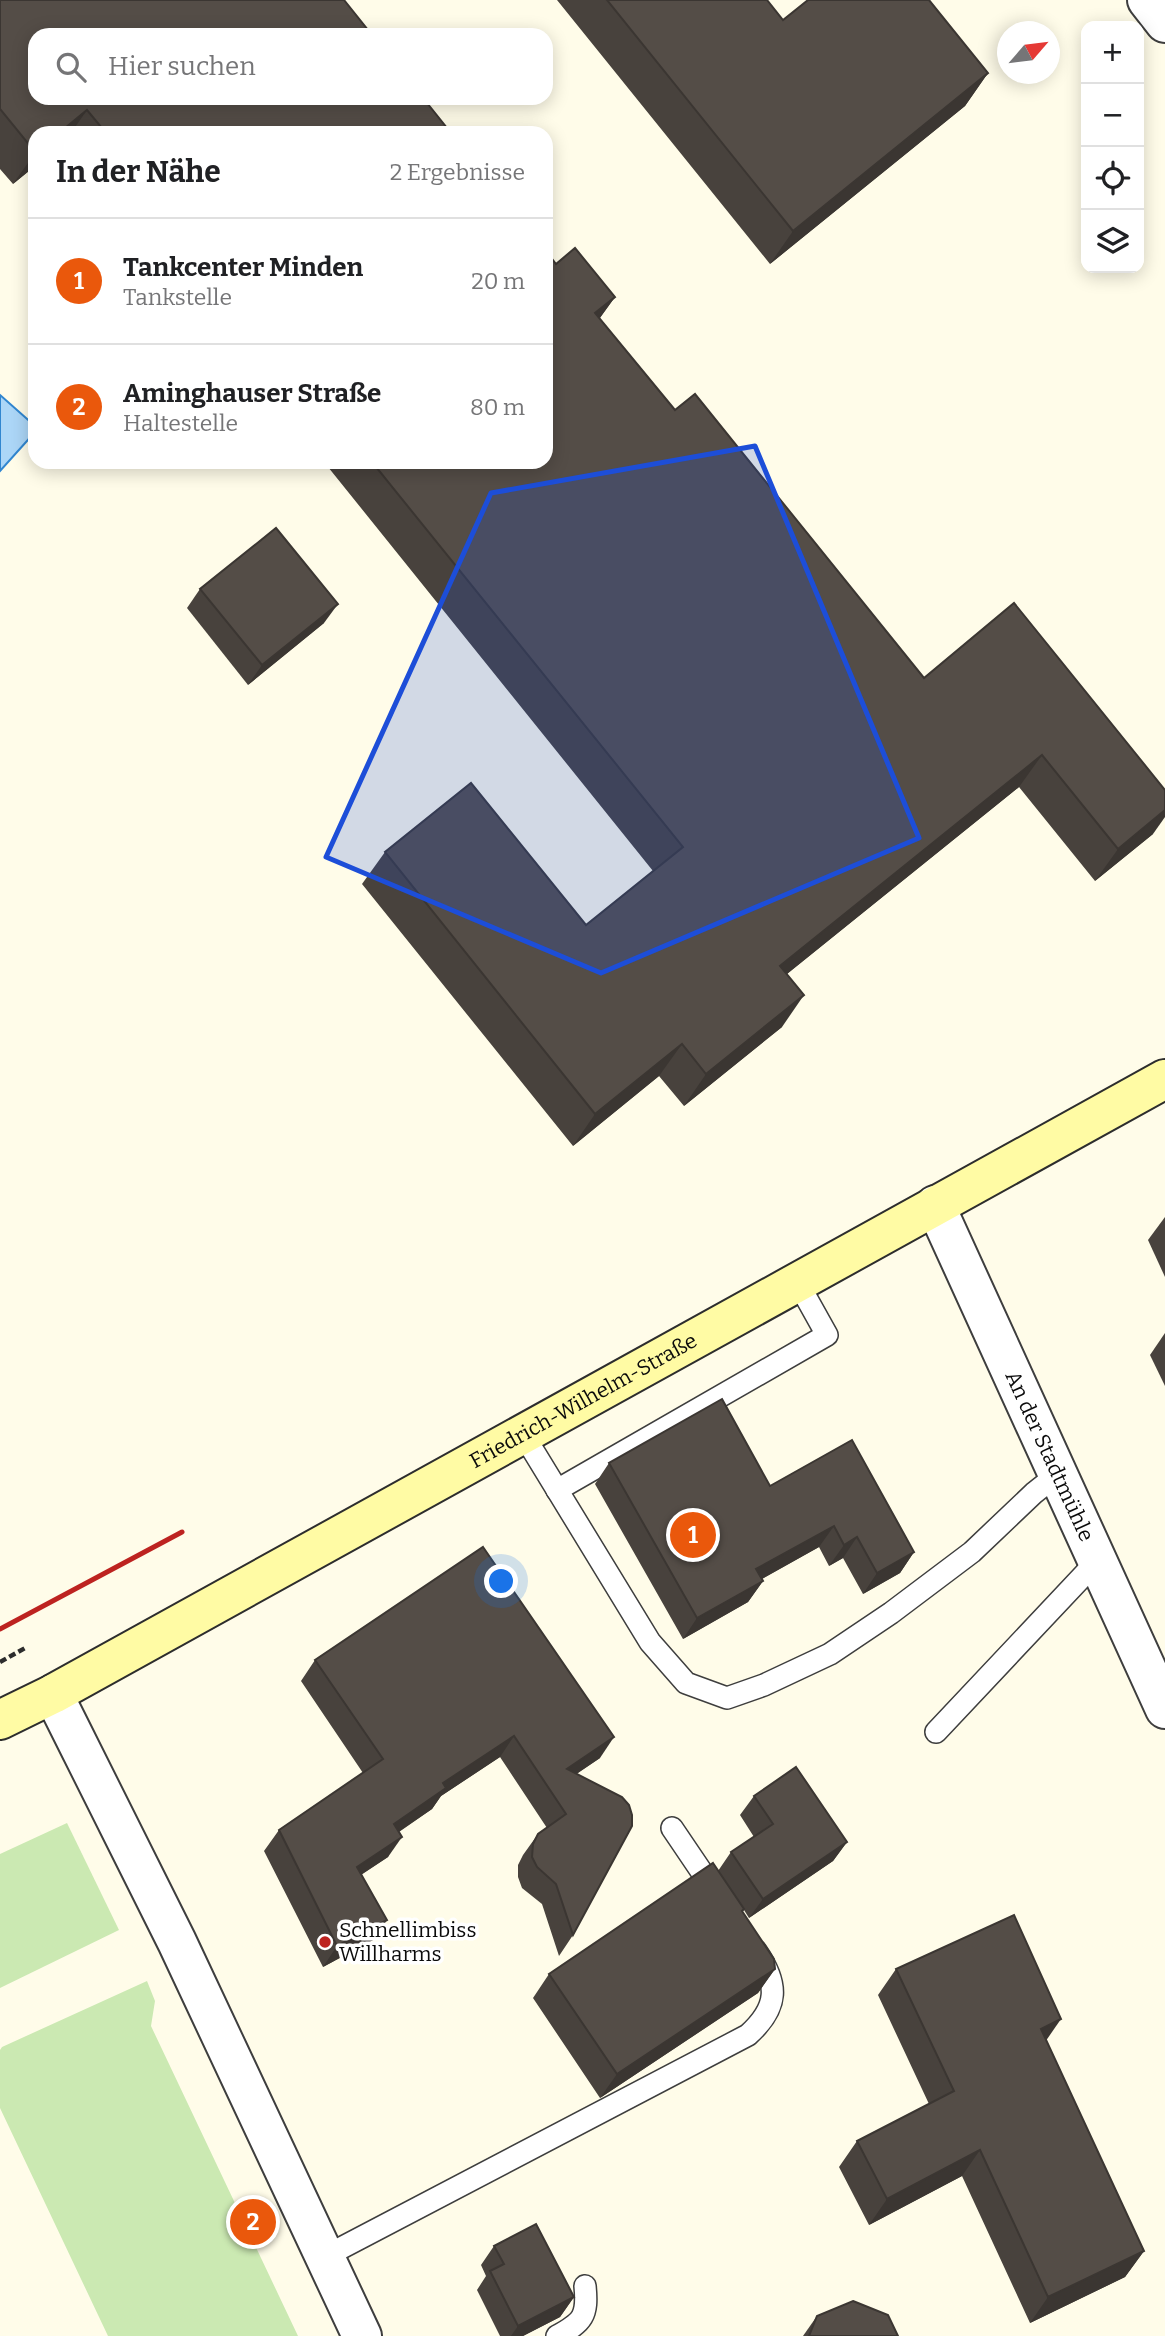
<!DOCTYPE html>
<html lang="de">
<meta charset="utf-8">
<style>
body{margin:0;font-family:Bitter,serif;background:#f2f2f2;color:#202124}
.controls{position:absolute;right:21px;top:21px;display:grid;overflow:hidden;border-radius:14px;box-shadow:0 4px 18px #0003}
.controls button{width:63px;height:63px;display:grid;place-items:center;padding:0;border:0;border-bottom:2px solid #e0e0e0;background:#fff;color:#202124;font:35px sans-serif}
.compass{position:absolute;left:997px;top:21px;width:63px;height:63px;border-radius:50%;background:#fff;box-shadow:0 4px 18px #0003;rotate:62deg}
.you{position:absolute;left:502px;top:1582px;width:24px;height:24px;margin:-18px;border:5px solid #fff;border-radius:50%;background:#1a73e8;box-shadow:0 0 0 10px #1a73e833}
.badge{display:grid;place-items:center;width:46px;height:46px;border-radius:50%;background:#ea580c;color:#fff;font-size:23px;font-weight:700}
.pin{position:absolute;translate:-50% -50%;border:4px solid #fff;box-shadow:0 2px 7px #0006}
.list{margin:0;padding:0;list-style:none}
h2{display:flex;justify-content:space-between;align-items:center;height:91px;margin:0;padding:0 28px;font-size:30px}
h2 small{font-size:23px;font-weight:400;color:#757577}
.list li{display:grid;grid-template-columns:46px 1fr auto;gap:21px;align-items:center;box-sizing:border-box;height:126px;padding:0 28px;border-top:2px solid #e0e0e0}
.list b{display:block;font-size:26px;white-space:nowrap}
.list p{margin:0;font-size:23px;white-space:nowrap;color:#757577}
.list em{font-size:23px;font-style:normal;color:#757577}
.icon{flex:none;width:38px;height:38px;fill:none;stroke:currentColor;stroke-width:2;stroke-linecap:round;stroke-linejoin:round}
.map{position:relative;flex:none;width:1165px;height:2336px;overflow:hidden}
.search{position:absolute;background:#fff;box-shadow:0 4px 18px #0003;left:28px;top:28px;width:525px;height:77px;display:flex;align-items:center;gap:18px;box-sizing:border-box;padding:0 24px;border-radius:21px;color:#757577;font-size:26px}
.panel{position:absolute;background:#fff;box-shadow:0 4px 18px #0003;left:28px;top:126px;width:525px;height:343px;border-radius:21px}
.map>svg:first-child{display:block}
.green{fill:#cbe9b2}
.water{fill:#acd6f7;stroke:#3186d0;stroke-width:2}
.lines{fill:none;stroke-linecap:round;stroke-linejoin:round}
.lane-casing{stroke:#3e3e3e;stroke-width:24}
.street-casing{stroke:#3e3e3e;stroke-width:42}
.secondary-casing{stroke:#2d2d2d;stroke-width:42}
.path{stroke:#2d2d2d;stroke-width:4.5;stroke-dasharray:7 3.5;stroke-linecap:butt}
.lane{stroke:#fff;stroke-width:21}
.street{stroke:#fff;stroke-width:38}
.secondary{stroke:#fffba4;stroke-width:38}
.rail{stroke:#bd2320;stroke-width:5}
.wall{fill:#48423d}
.shaded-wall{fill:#3b3632}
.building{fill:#544d47;stroke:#3b3632;stroke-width:2}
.marked{fill:#1d4ed8;fill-opacity:0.2;stroke:#1d4ed8;stroke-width:5;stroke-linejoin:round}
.poi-dot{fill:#bd2320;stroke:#fff;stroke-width:2.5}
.labels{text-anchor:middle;stroke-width:7;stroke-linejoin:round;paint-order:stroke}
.street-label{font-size:21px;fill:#0b0b0b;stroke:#fff}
.poi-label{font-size:21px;fill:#0b0b0b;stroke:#fff;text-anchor:start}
</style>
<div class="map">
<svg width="1165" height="2336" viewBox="0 0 1165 2336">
<rect width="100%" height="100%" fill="#fffce9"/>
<!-- green -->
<g class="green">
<path d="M67 1823 119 1930 0 1988V1854Z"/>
<path d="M147 1981 155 2001 151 2026 298 2336H108L0 2108V2050L2 2047Z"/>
</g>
<!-- water -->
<path class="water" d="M0 395 35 426V432L0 471Z"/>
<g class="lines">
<defs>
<g id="lane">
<path d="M523 1434 650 1642 686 1683 727 1698 764 1685 830 1654 891 1613 972 1552 1034 1493 1058 1474"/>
<path d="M557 1490 827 1335 798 1283"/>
<path d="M936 1732 1097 1561"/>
<path d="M672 1828 716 1893"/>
<path d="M324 2257 748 2035C779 2007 779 1984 756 1951"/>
<path d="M557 2336C583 2322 588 2316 585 2286"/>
</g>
<g id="street">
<path d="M1147 0 1165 23"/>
<path id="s1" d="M935 1205 1165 1709"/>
<path d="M53 1694 177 1942 362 2336"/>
</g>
<g id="secondary">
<path id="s2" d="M0 1720 53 1694 1165 1079"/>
</g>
</defs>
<!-- lane casing -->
<use href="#lane" class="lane-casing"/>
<!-- street casing -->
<use href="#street" class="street-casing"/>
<!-- secondary casing -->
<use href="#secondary" class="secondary-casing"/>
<!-- path -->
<path class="path" d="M0 1662 27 1647"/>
<!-- lane -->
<use href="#lane" class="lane"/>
<!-- street -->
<use href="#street" class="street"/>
<!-- secondary -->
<use href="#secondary" class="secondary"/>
<!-- rail -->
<path class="rail" d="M0 1629 182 1532"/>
</g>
<!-- wall -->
<g class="wall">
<path d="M0 0 451 133H35V166L13 184 0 169Z"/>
<path d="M557 0H767L783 20 988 73 965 106 770 264Z"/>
<path d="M556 264 615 297 599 319 675 410 924 678 1014 603 1153 834 1095 881 1019 787 787 974 782 1027 684 1106 659 1076 573 1146 362 884 385 852 586 925 653 871 324 462H546Z"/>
<path d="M200 589 324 623 248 685 187 608Z"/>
<path d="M1165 1217V1277L1148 1240Z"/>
<path d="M1165 1333V1386L1150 1355Z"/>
<path d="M609 1463 770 1486 914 1552 900 1573 863 1594 843 1558 829 1566 819 1547 762 1579 763 1581 748 1602 683 1639 595 1484Z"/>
<path d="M315 1660 600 1758 576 1774 573 1935 559 1956 542 1904 522 1888 518 1877V1865L523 1855 538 1834 547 1828 500 1757 441 1796 432 1809 399 1832 388 1857 361 1875 373 1940 323 1967 264 1851 279 1830 363 1773 301 1681Z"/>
<path d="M754 1796 847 1842 833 1861 749 1918 744 1910 742 1912 775 1969 758 1993 600 2098 533 1998 549 1974 718 1871 731 1852 754 1837 740 1815Z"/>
<path d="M896 1969 1046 2040 1144 2251 1125 2277 1030 2323 962 2176 869 2225 839 2167 857 2141 929 2104 878 1995Z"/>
<path d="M494 2246 574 2297 560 2317 523 2336H500L477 2290 486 2276 481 2265Z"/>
<path d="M817 2316 898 2336H803Z"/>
</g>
<!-- shaded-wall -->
<g class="shaded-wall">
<path d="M988 73 965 106 770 264 793 231Z"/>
<path d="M87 110 71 133H59Z"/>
<path d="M35 153V166L13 184Z"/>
<path d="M615 297 592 329 595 313Z"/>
<path d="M338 604 324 623 248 685 262 665Z"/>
<path d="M1042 755 1019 787 757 998 780 966Z"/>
<path d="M1165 810V817L1153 834 1095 881 1118 849Z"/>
<path d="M804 995 782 1027 684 1106 706 1074Z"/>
<path d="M682 1044 659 1076 573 1146 595 1114Z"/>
<path d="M834 1526 819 1547 742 1590 756 1569Z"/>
<path d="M857 1537 843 1558 829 1566 844 1545Z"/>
<path d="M914 1552 900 1573 863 1594 877 1573Z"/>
<path d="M763 1581 748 1602 683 1639 697 1618Z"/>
<path d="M514 1736 500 1757 441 1796 432 1809 379 1845 394 1824 443 1783Z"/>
<path d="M614 1737 600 1758 553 1790 567 1769Z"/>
<path d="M402 1837 388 1857 342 1887 357 1867Z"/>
<path d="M847 1842 833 1861 749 1918 763 1899Z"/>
<path d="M387 1920 373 1940 323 1967 337 1946Z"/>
<path d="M775 1969 758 1993 600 2098 617 2074Z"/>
<path d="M1061 2019 1043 2045 1041 2029Z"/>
<path d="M980 2150 962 2176 869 2225 887 2199Z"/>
<path d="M1144 2251 1125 2277 1030 2323 1048 2297Z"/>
<path d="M574 2297 560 2317 523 2336H511L518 2326Z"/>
</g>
<!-- building -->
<g class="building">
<path d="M0 0H344L372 35H35V98H423L451 133H106L87 110 59 133H35V152L0 109Z"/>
<path d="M607 0H767L783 20 808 0H929L988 73 793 231Z"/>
<path d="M575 248 615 297 595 313 675 410 695 394 924 678 1014 603 1165 790V810L1118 849 1042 755 780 966 804 995 706 1074 682 1044 595 1114 385 852 471 783 586 925 683 847 372 462H546V251L556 264Z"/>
<path d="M276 528 338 604 262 665 200 589Z"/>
<path d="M722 1399 770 1486 852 1440 914 1552 877 1573 857 1537 844 1545 834 1526 756 1569 763 1581 697 1618 609 1463Z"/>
<path d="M483 1547 614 1737 567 1769 622 1797 629 1805 632 1815V1826L573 1935 556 1884 537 1867 532 1857 533 1844 538 1834 566 1814 514 1736 443 1783 446 1788 394 1824 402 1837 357 1867 387 1920 337 1946 279 1830 383 1759 315 1660Z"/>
<path d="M796 1767 847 1842 763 1899 731 1852 773 1824 754 1796Z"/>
<path d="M713 1863 744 1909 742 1911 774 1959 775 1969 617 2074 549 1974Z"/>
<path d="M1014 1915 1061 2019 1041 2029 1144 2251 1048 2297 980 2150 887 2199 857 2141 954 2091 896 1969Z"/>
<path d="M536 2224 574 2297 518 2326 490 2271 504 2264 494 2246Z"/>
<path d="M853 2301 888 2315 898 2336H809L817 2316Z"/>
</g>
<!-- marked area -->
<path class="marked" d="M755 446 919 838 601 973 326 857 491 493Z"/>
<!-- markers -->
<circle class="poi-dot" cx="325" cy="1942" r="7"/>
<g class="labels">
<!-- street labels -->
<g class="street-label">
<text dy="7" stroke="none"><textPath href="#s2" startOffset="665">Friedrich-Wilhelm-Straße</textPath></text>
<text dy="7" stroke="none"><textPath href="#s1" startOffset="276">An der Stadtmühle</textPath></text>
</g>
<!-- poi labels -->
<g class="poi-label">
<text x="339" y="1937">Schnellimbiss<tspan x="339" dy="24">Willharms</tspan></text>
</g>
</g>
</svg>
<div class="controls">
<button>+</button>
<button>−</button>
<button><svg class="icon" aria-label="locate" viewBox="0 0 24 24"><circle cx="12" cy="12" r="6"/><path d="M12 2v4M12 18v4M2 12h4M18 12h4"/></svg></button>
<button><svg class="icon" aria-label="layers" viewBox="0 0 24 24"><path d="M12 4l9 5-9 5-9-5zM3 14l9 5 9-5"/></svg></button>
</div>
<svg class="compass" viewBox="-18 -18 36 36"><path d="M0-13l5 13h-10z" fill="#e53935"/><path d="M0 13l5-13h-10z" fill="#757577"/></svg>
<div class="you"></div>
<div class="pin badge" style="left:693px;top:1535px">1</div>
<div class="pin badge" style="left:253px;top:2222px">2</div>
<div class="search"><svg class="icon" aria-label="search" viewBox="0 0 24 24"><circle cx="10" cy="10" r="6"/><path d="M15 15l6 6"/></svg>Hier suchen</div>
<section class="panel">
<h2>In der Nähe<small>2 Ergebnisse</small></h2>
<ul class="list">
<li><span class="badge">1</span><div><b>Tankcenter Minden</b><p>Tankstelle</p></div><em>20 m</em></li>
<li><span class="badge">2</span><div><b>Aminghauser Straße</b><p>Haltestelle</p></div><em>80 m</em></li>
</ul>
</section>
</div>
